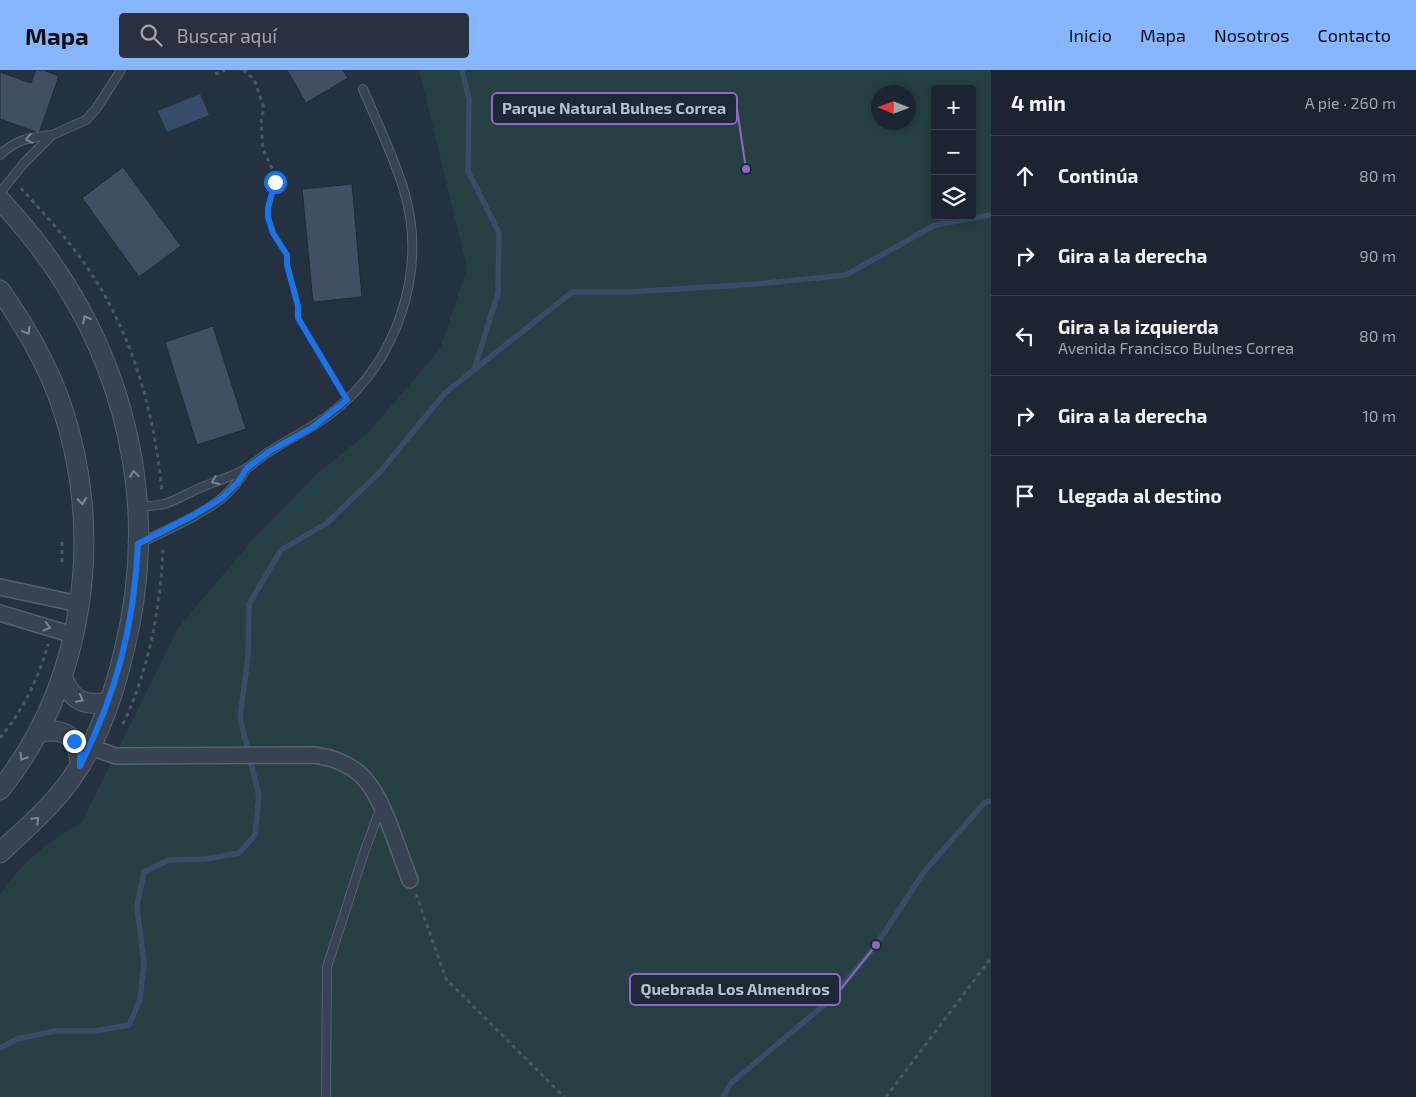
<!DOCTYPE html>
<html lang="es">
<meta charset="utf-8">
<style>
body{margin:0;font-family:"Exo 2",sans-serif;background:#28313d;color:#f1f3f6}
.controls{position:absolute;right:15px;top:15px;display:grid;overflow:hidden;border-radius:5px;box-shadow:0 2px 8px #0003}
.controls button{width:45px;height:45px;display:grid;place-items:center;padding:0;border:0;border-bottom:1px solid #39424d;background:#1b2531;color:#f1f3f6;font:25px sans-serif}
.compass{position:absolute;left:871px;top:15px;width:45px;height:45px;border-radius:50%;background:#1b2531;box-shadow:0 2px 8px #0003;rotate:271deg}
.stop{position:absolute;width:15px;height:15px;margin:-11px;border:4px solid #1a73e8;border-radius:50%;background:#fff}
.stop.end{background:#1a73e8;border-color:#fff;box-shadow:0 1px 5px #0008}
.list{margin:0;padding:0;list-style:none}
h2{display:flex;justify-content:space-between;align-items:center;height:65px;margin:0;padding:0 20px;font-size:21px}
h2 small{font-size:16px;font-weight:400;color:#a0a5ab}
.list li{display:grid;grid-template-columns:32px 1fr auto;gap:15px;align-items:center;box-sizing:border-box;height:80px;padding:0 20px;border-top:1px solid #39424d}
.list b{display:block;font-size:19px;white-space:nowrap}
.list p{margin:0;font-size:16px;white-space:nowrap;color:#a0a5ab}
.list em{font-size:16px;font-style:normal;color:#a0a5ab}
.icon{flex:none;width:28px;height:28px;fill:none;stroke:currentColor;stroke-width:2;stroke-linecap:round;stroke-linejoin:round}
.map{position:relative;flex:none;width:991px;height:1027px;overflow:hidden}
header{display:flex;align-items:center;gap:30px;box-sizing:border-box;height:70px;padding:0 25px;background:#88b6fe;color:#111}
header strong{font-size:24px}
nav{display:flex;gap:28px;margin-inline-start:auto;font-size:18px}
.search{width:350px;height:45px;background:#28313d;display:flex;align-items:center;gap:12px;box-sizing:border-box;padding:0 18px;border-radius:5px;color:#a0a5ab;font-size:19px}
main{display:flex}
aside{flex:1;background:#1b2531}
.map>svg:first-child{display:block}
.green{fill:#263f42;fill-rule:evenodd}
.water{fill:#374c69}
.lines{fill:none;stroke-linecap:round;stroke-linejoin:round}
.stream{stroke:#374c69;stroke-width:5.5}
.building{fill:#404f61;stroke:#1f2a38}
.service-casing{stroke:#56616e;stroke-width:10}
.minor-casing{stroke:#56616e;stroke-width:18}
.tertiary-casing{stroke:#56616e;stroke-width:21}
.path{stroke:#445c5f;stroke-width:3;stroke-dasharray:4 4;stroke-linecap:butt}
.service{stroke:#384351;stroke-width:8}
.minor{stroke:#384351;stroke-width:15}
.tertiary{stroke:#384351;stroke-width:19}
.oneway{stroke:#7d8794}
.route{stroke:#1a73e8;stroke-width:6}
.leader{fill:none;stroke:#9266c4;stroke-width:2}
.callout-dot{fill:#9266c4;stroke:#1d2836;stroke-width:2}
.callout{fill:#1d2836;stroke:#9266c4;stroke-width:2}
.callout-label{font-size:16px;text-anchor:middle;font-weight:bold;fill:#b5becb}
</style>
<header>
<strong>Mapa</strong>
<div class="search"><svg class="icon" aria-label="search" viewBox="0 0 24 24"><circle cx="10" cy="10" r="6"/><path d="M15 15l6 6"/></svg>Buscar aquí</div>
<nav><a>Inicio</a><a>Mapa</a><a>Nosotros</a><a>Contacto</a></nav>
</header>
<main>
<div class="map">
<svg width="991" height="1027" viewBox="0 0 991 1027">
<rect width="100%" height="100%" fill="#243141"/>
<!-- green -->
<path class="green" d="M419 0H991V1027H0V824C23 791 47 772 82 752L178 558 254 468 319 402 369 362 440 279 467 198ZM935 19H972V146H935ZM878 22H908V52H878Z"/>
<!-- water -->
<path class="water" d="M200 24 209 45 167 62 158 41Z"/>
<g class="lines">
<!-- stream -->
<g class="stream">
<path d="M462 0 469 29 468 101 499 163 498 223 474 300"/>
<path d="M0 978 17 969 55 961H95L129 955 140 930 144 893 137 836 144 802 169 790 206 789 239 783 255 765 259 726 240 648 248 587 249 534 281 480 327 453 380 402 445 323 572 222H630L756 214 846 205 935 155 991 145"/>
<path d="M723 1027 731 1013 830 930 876 875 924 802 984 733 991 731"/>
</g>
</g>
<!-- building -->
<g class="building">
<path d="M36 0H43L59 6 39 63 0 49V2L31 13Z"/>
<path d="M287 0H343L348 8 306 33Z"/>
<path d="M123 97 181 176 139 207 82 128Z"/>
<path d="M352 114 362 227 313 232 302 119Z"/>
<path d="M213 256 246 359 197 375 165 272Z"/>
</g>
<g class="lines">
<defs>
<g id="service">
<path d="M0 85C18 68 30 68 52 65"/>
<path d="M0 123 24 93 52 65 86 50 96 39 121 0"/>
<path d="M137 437C146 436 156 436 164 434 177 430 190 422 202 417 217 411 234 406 247 398 256 392 263 385 272 380 292 367 314 357 333 342 397 291 427 203 405 124 395 88 377 53 363 19"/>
<path d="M140 473C164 461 202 445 222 428 232 420 240 409 247 398"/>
<path d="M326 1027 327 897 365 780 381 737"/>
</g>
<g id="minor">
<path d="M0 517 79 534"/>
<path d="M0 543 73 565"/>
<path d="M90 677 116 686 314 685C360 691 374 715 390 756 397 774 403 792 410 810"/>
</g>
<g id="tertiary">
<path d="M0 130C117 254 166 418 123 585 114 623 100 664 79 697 57 733 29 755 0 783"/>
<path d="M0 220C25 256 48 294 62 337 105 464 85 614 0 720"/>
<path d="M62 606C71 630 84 637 109 632"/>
<path d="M38 663C65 656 80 668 80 696"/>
</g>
</defs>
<!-- service casing -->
<use href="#service" class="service-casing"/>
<!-- minor casing -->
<use href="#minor" class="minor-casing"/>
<!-- tertiary casing -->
<use href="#tertiary" class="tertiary-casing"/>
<!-- path -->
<g class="path">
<path d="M243 0 254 9 264 38 261 50 263 79 273 101 275 112 268 138V147L273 163 287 185V195L298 236V248L340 319"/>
<path d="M215 4 225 0"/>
<path d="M21 118C44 144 69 170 89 200 133 265 155 345 162 423"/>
<path d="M62 492V471"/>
<path d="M123 654C149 599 161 537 163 476"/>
<path d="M0 668C22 641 39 609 48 574"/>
<path d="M416 824 446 909 564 1027"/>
<path d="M886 1027 991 888"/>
</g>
<!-- service -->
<use href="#service" class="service"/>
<!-- minor -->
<use href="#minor" class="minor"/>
<!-- tertiary -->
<use href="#tertiary" class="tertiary"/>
</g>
<!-- one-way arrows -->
<defs><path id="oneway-chevron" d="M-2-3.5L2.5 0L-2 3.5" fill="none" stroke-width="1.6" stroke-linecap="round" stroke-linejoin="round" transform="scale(1.25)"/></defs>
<g class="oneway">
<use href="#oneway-chevron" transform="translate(29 69) rotate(168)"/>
<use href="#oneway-chevron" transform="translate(86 249) rotate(-117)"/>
<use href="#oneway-chevron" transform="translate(27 261) rotate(59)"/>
<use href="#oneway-chevron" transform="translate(134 404) rotate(-97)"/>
<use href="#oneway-chevron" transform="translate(215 411) rotate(157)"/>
<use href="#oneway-chevron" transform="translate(82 431) rotate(84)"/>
<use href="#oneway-chevron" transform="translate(47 557) rotate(17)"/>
<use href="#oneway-chevron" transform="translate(80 629) rotate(28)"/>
<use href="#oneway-chevron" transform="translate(23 687) rotate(122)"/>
<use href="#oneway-chevron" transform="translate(36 750) rotate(-45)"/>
</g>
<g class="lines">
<!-- route -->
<path class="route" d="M74 671 80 683V696C117 622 134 556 138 474L196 444 222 428 238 412 247 398 270 381 313 357 347 330 298 248V236L287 195V185L273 163 268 147V138L275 112"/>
</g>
<!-- callouts -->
<path class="leader" d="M746 99L737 39M876 875L840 920"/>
<g class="callout-dot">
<circle cx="746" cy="99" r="5"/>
<circle cx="876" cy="875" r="5"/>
</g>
<g class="callout">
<rect x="492" y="23" width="245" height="31" rx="5"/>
<rect x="630" y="904" width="210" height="31" rx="5"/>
</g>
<g class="callout-label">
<text x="614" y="44">Parque Natural Bulnes Correa</text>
<text x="735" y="925">Quebrada Los Almendros</text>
</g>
</svg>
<div class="controls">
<button>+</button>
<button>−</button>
<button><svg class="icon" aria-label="layers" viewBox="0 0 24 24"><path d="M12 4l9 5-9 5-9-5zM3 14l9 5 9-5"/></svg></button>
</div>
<svg class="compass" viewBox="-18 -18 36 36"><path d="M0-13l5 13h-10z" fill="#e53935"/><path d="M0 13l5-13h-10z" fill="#a0a5ab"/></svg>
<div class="stop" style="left:275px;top:112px"></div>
<div class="stop end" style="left:74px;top:671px"></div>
</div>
<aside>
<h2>4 min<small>A pie · 260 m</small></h2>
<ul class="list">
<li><svg class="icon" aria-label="ahead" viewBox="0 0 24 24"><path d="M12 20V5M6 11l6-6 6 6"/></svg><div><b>Continúa</b></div><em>80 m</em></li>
<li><svg class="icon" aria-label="right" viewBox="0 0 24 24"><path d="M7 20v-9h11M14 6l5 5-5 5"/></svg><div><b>Gira a la derecha</b></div><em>90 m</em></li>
<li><svg class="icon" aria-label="left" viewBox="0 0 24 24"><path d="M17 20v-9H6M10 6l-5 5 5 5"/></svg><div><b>Gira a la izquierda</b><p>Avenida Francisco Bulnes Correa</p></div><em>80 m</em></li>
<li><svg class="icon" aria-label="right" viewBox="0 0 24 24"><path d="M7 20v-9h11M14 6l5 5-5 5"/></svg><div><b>Gira a la derecha</b></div><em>10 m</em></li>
<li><svg class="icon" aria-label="arrive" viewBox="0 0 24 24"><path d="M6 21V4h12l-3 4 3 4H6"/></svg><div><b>Llegada al destino</b></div></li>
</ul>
</aside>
</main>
